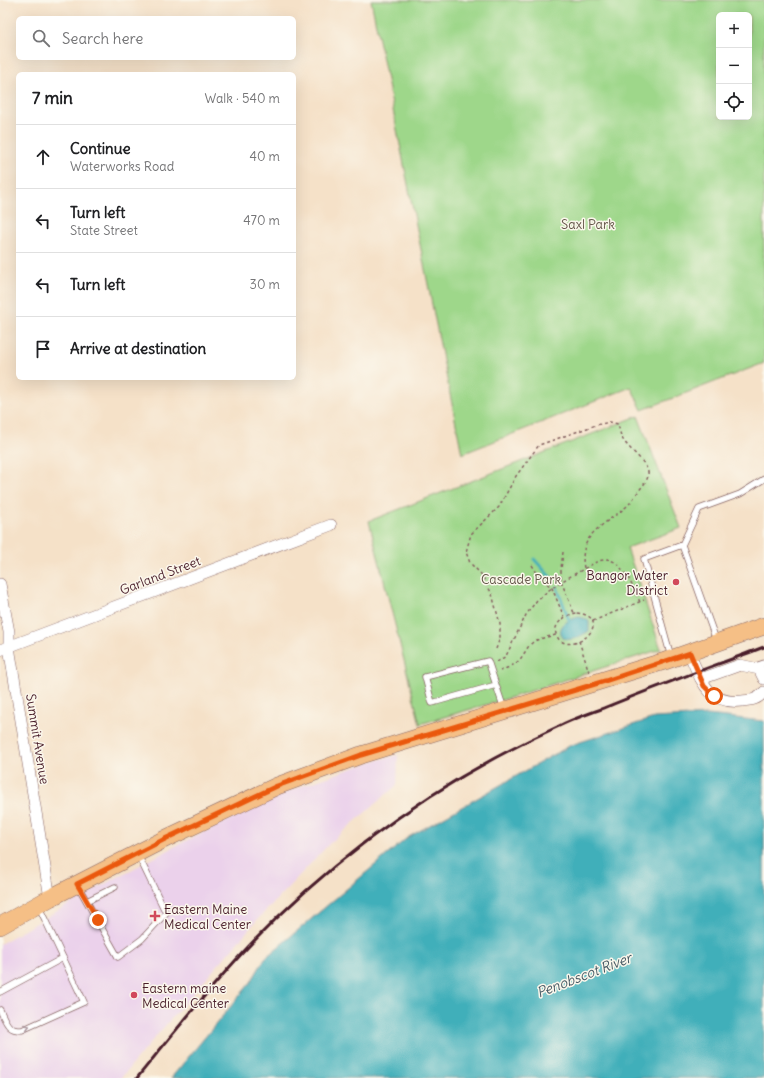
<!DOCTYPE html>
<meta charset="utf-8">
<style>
body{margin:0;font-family:Delius,sans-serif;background:#f2f2f2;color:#202124}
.controls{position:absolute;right:12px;top:12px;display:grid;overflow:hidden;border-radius:6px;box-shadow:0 4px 16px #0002}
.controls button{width:36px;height:36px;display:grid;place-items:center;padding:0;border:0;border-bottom:1px solid #e0e0e0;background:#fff;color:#202124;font:20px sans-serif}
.stop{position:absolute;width:12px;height:12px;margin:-9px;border:3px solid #ea580c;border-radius:50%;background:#fff}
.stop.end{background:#ea580c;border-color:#fff;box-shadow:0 1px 4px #0008}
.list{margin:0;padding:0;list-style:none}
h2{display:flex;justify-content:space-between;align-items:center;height:52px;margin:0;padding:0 16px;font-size:17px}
h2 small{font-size:13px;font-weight:400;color:#757577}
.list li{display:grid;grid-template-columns:26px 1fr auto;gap:12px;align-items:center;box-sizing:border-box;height:64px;padding:0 16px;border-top:1px solid #e0e0e0}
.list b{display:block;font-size:15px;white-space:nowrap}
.list p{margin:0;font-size:13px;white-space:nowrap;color:#757577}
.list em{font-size:13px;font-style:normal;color:#757577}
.icon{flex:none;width:22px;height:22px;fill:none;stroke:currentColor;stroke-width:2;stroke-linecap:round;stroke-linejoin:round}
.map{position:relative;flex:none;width:764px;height:1078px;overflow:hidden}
.search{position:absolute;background:#fff;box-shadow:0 4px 16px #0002;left:16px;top:16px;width:280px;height:44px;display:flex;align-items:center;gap:10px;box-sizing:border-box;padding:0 14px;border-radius:6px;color:#757577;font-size:15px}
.panel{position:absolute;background:#fff;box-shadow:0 4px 16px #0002;left:16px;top:72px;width:280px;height:308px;border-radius:6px}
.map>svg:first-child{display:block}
.built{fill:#ebd1eb}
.green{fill:#9ed78a;stroke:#747b5a;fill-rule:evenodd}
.water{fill:#40afba;stroke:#456772}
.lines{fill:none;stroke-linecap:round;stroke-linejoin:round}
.stream{stroke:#40afba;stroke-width:3}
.lane-casing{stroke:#866362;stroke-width:7}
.street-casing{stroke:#866362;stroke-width:12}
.primary-casing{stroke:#866362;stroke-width:18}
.path{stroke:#866362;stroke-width:1.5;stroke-dasharray:3 3;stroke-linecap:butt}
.lane{stroke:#fff;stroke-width:5.5}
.street{stroke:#fff;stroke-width:11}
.primary{stroke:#f5bf86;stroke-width:17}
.rail{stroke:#4a1f2b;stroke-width:3}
.oneway{stroke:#ae9aa0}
.route{stroke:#ea580c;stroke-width:5}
.poi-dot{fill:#d1495b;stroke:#fbf7ec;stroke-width:1.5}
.labels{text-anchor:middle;stroke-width:3;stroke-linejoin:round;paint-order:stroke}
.park-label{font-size:13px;fill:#635648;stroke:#fbf7ec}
.street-label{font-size:13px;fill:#4a1f2b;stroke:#fbf7ec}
.poi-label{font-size:13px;fill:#4a1f2b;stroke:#fbf7ec;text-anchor:start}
.water-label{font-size:14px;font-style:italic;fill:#465964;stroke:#fbf7ec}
</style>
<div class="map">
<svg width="764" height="1078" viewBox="0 0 764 1078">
<rect width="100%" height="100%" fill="#fbf7ec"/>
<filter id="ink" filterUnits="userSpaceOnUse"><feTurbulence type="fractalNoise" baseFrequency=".025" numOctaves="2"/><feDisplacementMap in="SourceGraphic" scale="8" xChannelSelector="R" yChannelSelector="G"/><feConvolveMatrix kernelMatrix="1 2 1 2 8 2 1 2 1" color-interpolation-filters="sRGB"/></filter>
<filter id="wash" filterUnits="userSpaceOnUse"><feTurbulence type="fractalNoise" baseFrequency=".012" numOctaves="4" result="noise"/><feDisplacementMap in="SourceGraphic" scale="16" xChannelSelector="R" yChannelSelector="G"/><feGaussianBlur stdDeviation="0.9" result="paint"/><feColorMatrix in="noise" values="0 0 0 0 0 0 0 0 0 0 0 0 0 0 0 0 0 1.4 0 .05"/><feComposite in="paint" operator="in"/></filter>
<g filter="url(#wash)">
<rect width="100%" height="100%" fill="#f5e1c8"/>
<!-- built -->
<path class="built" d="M398 755 397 785 329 844 258 919 144 1050 121 1078H0V944L101 886 193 837 291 790 373 761Z"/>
<!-- green -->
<g class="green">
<path d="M371 0H764V363L642 410 631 387 462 454ZM719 15H749V117H719Z"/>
<path d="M638 416 681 528 627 548 661 649 509 698 420 724 369 521Z"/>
</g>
<!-- water -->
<g class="water">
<path d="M579 617 587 619 589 622V631C580 636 573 642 563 638 555 626 569 619 579 617Z"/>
<path d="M708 715 764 721V1078H171L251 982 265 958 407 838 571 745 654 718Z"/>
</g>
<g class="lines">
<!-- stream -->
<g class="stream">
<path d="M534 559 552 579"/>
<path d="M557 587 569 620"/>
</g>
</g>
</g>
<g filter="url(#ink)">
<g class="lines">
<defs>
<g id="lane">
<path d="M682 545 699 509 740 494 764 479"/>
<path d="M671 657 644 559 682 545 716 640"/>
<path d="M755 666 764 663"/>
<path d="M496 685 432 703 425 677 488 661 504 709"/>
<path d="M78 886 118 957 142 939 166 913 138 855"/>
<path d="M87 901 115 887"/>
<path d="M0 992 63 958"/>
<path d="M0 1010C6 1021 7 1031 22 1030L84 1002 39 907"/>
</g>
<g id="street">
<path d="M0 584 9 632V647L50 898"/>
<path d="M0 650 331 525"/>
<path d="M689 653C701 679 707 705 742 701 752 700 757 700 764 692"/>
<path d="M701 679 740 665 759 669 764 679"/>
</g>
<path id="primary" d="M0 926 50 898 167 838 277 786 361 755 665 661 764 626"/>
</defs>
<!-- lane casing -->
<use href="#lane" class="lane-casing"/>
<!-- street casing -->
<use href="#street" class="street-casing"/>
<!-- primary casing -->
<use href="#primary" class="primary-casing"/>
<!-- path -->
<g class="path">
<path d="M563 552 561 569V581L574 613"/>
<path d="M532 565 539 576 552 588 564 617"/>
<path d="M577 613C610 616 586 648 565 643 562 642 559 640 558 638 549 625 567 614 577 613Z"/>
<path d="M593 621 644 600"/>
<path d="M579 641 589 672"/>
<path d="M496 649 500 638V624L492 594 481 574 470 563 466 552 471 534 499 507 516 476 539 445 596 425 610 422 618 424C619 428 620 434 622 438 628 449 646 461 648 472 649 478 645 483 641 488 636 494 632 502 626 507 604 526 578 533 584 568"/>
<path d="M497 662 506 656 526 615 537 600 549 590 564 580 598 561 608 559 617 563 628 577 640 602"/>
<path d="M500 671C507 668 516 665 521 658 525 653 527 647 532 643 538 638 548 637 556 635"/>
</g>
<!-- lane -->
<use href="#lane" class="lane"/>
<!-- street -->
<use href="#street" class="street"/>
<!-- primary -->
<use href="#primary" class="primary"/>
<!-- rail -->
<path class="rail" d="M137 1078C173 1034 209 988 248 947 336 855 441 780 557 727 572 719 588 714 604 708 657 686 711 667 764 647"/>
</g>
<!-- one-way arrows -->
<defs><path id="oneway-chevron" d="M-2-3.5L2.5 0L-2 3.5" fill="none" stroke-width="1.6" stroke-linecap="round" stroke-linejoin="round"/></defs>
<use class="oneway" href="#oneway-chevron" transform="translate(27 1027) rotate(-23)"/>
</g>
<g class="lines" filter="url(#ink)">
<!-- route -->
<path class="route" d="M98 920 77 884 167 838 277 786 361 755 605 681 690 653 704 686 714 696"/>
</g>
<!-- markers -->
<g class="poi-dot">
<circle cx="676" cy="582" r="4"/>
<path d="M153 910h4v4h4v4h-4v4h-4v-4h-4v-4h4z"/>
<circle cx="134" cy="995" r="4"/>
</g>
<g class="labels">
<!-- park labels -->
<g class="park-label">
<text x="588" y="229">Saxl Park</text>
<text x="521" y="584">Cascade Park</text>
</g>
<!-- street labels -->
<g class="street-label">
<text transform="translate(160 575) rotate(-21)" y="5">Garland Street</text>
<text transform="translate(38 739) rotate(81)" y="5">Summit Avenue</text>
</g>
<!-- poi labels -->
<g class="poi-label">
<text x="668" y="580" text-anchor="end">Bangor Water<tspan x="668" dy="15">District</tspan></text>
<text x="164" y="914">Eastern Maine<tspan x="164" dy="15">Medical Center</tspan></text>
<text x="142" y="993">Eastern maine<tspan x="142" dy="15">Medical Center</tspan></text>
</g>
<!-- water labels -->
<g class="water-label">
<text transform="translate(584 975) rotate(-21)" y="5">Penobscot River</text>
</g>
</g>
</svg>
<div class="controls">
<button>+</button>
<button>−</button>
<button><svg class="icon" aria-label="locate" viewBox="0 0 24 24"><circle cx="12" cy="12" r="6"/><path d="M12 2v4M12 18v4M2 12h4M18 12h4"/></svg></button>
</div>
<div class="stop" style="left:714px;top:696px"></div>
<div class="stop end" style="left:98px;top:920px"></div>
<div class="search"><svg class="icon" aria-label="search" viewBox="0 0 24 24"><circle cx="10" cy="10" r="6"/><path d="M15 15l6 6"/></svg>Search here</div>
<section class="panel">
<h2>7 min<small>Walk · 540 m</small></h2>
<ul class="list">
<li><svg class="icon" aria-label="ahead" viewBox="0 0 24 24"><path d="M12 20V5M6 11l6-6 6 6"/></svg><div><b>Continue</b><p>Waterworks Road</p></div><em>40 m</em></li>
<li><svg class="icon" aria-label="left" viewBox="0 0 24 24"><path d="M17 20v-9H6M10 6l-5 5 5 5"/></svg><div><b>Turn left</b><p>State Street</p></div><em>470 m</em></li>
<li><svg class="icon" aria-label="left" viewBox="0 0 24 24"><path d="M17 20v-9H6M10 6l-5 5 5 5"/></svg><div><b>Turn left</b></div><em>30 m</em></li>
<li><svg class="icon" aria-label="arrive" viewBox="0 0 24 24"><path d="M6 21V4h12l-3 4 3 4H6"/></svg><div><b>Arrive at destination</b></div></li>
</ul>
</section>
</div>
